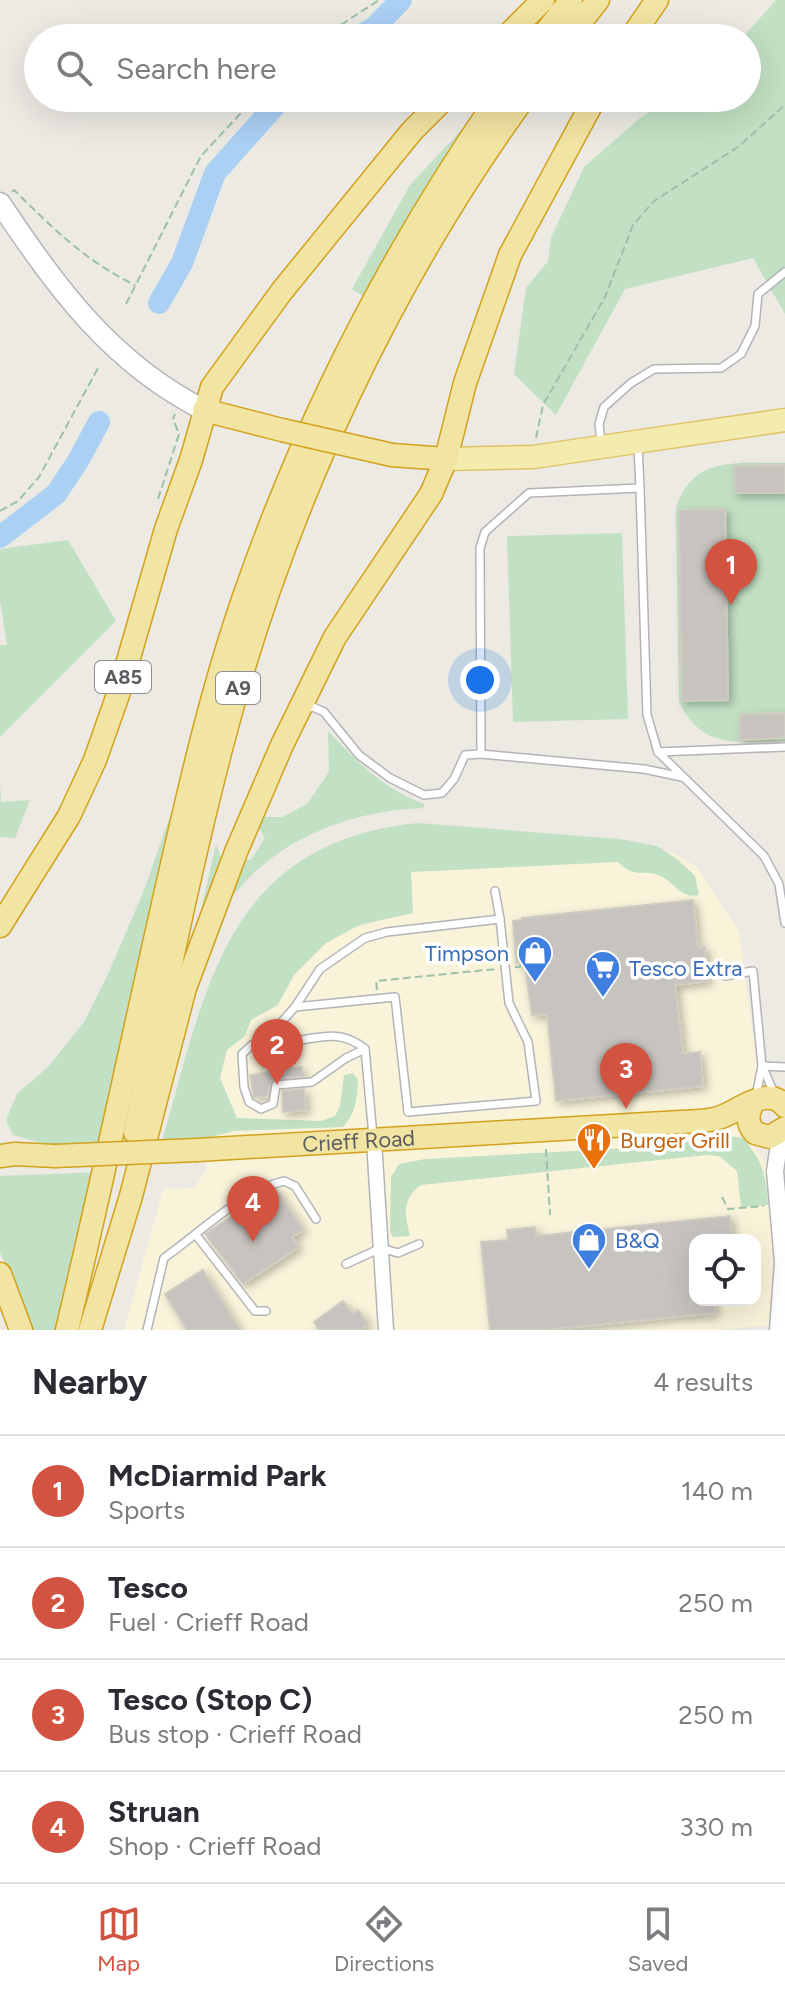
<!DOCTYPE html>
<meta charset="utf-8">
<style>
body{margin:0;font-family:Figtree,sans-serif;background:#f2f2f3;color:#2b2b33}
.controls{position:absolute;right:24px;bottom:24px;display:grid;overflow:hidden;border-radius:16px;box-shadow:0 8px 32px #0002}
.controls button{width:72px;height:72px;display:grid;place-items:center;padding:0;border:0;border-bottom:2px solid #e1e1e2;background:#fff;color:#2b2b33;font:40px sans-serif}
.you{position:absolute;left:480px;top:680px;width:28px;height:28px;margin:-20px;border:6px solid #fff;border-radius:50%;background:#1a73e8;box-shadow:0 0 0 12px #1a73e833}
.badge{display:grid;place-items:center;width:52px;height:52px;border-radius:50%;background:#d35341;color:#fff;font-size:26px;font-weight:700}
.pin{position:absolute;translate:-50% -66px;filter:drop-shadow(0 2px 4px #0008)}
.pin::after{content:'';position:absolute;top:42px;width:28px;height:24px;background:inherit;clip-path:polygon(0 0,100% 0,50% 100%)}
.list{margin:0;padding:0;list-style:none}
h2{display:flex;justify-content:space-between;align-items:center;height:104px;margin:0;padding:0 32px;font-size:34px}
h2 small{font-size:26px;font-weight:400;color:#7c7c81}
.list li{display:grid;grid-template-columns:52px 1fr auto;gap:24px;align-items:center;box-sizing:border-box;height:112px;padding:0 32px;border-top:2px solid #e1e1e2}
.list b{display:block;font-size:30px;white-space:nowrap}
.list p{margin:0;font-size:26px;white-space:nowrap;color:#7c7c81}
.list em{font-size:26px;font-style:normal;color:#7c7c81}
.icon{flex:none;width:44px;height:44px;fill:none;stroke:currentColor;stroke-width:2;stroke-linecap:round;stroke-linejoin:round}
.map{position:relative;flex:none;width:785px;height:1330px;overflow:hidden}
.search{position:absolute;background:#fff;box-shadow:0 8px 32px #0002;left:24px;right:24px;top:24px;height:88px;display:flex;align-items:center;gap:20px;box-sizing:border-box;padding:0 28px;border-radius:44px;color:#7c7c81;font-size:30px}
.sheet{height:552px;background:#fff}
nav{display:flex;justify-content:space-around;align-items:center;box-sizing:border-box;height:112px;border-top:2px solid #e1e1e2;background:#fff;font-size:22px;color:#7c7c81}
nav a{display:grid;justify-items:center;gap:4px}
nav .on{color:#d35341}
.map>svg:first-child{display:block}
.commercial{fill:#f9f3da;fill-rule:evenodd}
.green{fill:#c2e0c3}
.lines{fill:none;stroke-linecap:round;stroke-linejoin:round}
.river{stroke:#aad0f4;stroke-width:22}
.building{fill:#c7c4bf;stroke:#cfccc2;stroke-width:2;filter:url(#shadow)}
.service-casing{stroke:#b3b4b8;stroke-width:10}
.minor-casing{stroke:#b3b4b8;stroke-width:17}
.tertiary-casing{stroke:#b3b4b8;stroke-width:19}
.secondary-casing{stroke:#b4b6bb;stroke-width:23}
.primary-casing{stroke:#dfc368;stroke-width:25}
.trunk-casing{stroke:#d2a21c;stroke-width:25}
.path{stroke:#9cc0a8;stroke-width:2;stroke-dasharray:8 4;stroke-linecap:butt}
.service{stroke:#fff;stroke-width:7}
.minor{stroke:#fff;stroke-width:14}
.tertiary{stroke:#fff;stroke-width:16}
.secondary{stroke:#fff;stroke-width:20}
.primary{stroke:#f4ecaf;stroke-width:22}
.trunk{stroke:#f2e4a2;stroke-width:22}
.trunk-bridge-casing{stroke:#d2a21c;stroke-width:25;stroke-linecap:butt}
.trunk-bridge{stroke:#f2e4a2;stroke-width:22}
.labels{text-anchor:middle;stroke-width:7;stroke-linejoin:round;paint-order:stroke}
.shield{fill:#fff;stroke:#8c8e90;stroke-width:2}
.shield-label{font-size:20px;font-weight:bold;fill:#5b5d61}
.shop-label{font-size:22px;fill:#366cbe;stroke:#fff;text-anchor:start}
.food-label{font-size:22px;fill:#c56008;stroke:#fff;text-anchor:start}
.street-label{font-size:22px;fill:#5b5d61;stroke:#fff}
</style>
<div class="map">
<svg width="785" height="1330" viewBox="0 0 785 1330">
<defs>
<filter id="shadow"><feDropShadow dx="3.5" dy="3.5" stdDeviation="4" flood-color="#0004"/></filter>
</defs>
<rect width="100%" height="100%" fill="#eceae3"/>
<!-- commercial -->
<path class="commercial" d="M674 853 697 867 739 932 759 1079 746 1101 744 1134 769 1167 778 1299 771 1325 719 1330H124L163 1189 195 1188 207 1168 210 1088 215 1059 321 938 408 912 406 869ZM695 1240H755V1300H695Z"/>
<!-- green -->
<g class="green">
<path d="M776 0H785V314L753 258 625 289 556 415 514 374 526 288 548 261 551 238 584 167 640 118 671 98H747V38H742Z"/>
<path d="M468 123 471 130 368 299 352 289 410 185Z"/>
<path d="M785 463V741C739 742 702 750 679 702L676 508C693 454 740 464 785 463Z"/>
<path d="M622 533 628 719 513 722 507 536Z"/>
<path d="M68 540 116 621 0 737V645H7L0 600V549Z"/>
<path d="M202 725 106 1144 53 1146 13 1135 6 1120 17 1094 49 1066 84 1022 108 974 143 893Z"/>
<path d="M328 731C356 761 385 790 424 804V808C347 811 272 840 226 905 217 918 213 937 208 951 194 986 181 1021 168 1055L216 844 221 858 251 860 265 838 253 817H282L307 804 329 772Z"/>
<path d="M0 783 1 802 30 800 15 838 0 837Z"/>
<path d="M418 823 620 839 657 846 677 859 695 876 699 895C680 899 675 882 660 876 642 868 636 880 618 862L411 872 413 913 359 925 326 943 294 975 278 1005 251 1020 245 1036 227 1050 220 1078 237 1118 321 1121 335 1116 340 1106 344 1075 353 1073 358 1080C357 1099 356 1113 343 1127L234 1131 191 1142 162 1141C207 986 226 843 418 823Z"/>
<path d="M708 1133 743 1138C763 1162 766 1174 768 1205L741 1207 737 1171 719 1156 707 1155 421 1185C401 1199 405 1215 410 1236L393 1237 390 1231 391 1177 399 1164 425 1159 647 1147 676 1137Z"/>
<path d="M103 1172 63 1330H27L20 1294 0 1253V1176Z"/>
</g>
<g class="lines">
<!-- river -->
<g class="river">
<path d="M355 38 374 28 401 0"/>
<path d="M159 303 182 263 215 173 282 98"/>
<path d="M0 537 56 494 78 461 99 422"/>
</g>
</g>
<!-- building -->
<g class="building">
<path d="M785 465V493H735L734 466Z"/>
<path d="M725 509 728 700 682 701 679 510Z"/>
<path d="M785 713V738L740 740V714Z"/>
<path d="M693 900 698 948 705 947 708 981 675 985 683 1054 700 1052 703 1086 556 1101 547 1014 532 1015 524 962 516 963 513 921 522 920V918Z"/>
<path d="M302 1067 303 1076 273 1079 270 1083 268 1096 254 1097 250 1075Z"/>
<path d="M304 1089 306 1110 283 1112 282 1091Z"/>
<path d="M277 1190 303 1230 292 1237 299 1247 243 1284 205 1234 260 1197Z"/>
<path d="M730 1216 732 1240H695V1300H714L715 1313 543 1330H490L481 1242 508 1240 507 1230 535 1227 536 1236Z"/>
<path d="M203 1270 240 1330H187L165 1294Z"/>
<path d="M343 1301 353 1314 358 1310 368 1324 360 1330H319L314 1322Z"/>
</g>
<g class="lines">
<defs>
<g id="service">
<path d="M601 443 599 424 604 407 631 383 654 369 721 368 741 354 755 326 758 294 785 272"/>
<path d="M638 446 640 488"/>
<path d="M307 709 313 707 324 712 359 755 390 778 424 795 442 793 454 779 465 755 481 754"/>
<path d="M658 752 785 747"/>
<path d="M682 777 644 769 481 754 480 548 485 532 529 493 640 488 647 715 658 752 764 856 779 884 785 923"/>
<path d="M495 891 500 919"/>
<path d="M725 976 753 971 762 1066 756 1096"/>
<path d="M278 1026 286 1029 291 1042 288 1050C279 1058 268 1057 262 1045L266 1030 278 1026 295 1007 320 969 365 938 387 932 500 919 509 1003 528 1042 536 1101 408 1112 395 997 295 1007"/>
<path d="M261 1042 253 1044 242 1054 244 1087 249 1102 261 1109 273 1104 276 1085 312 1082 346 1058 365 1049"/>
<path d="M291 1042C320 1037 341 1029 365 1049L373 1136"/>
<path d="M762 1066 785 1067"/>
<path d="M763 1068 774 1093"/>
<path d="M196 1235 255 1311H266"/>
<path d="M346 1264 381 1248 398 1253 419 1244"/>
<path d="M147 1330 164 1258C201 1232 240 1192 284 1181L295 1186 316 1219"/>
</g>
<path id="minor" d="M374 1141 386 1330"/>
<path id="tertiary" d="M778 1330 783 1262 775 1171 781 1132"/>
<path id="secondary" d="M0 203C57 288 111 363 204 410"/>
<path id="primary" d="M446 459 533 457 785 420"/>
<g id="trunk">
<path d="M505 38 543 0"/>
<path d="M541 38 571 0"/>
<path d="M568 38 598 0"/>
<path d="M631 38 657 0"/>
<path d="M204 410 282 430"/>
<path d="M392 455 446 459"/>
<path d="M0 926 69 816 95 760 120 689 166 529 191 460 212 387 282 291 412 131 445 98"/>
<path d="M753 1103C747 1114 746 1123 755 1133L770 1137 785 1128"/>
<path d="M135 1132C165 994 192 855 229 719 289 499 390 283 524 98"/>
<path id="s1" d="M197 1150 681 1122C694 1121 709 1122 721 1117 741 1110 767 1085 785 1106"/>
<path d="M0 1156 15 1154 55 1156"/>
<path d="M0 1274 21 1330"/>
<path d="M67 1330C101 1188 131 1046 163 904 187 799 210 693 246 591 307 416 393 250 498 98"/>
<path d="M90 1330 131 1196 185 988 236 852 282 745 335 637 431 494 446 459 465 383 510 255 595 98"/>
</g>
</defs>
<!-- service casing -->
<use href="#service" class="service-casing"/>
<!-- minor casing -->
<use href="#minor" class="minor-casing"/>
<!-- tertiary casing -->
<use href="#tertiary" class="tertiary-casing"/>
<!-- secondary casing -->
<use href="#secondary" class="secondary-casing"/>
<!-- primary casing -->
<use href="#primary" class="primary-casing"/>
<!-- trunk casing -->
<use href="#trunk" class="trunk-casing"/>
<!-- path -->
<g class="path">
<path d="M321 38 379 0"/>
<path d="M12 192 14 190C53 228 85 261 135 285"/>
<path d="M126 304 201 156 255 98"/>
<path d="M536 438 543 405 605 297 633 225 654 201 738 147 785 105"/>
<path d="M158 499 179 434 173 419 175 414"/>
<path d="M0 511 18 501 39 477 98 368"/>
<path d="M515 967H520V963"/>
<path d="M377 990 376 981 496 969"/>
<path d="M546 1149 550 1215"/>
<path d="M722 1197 728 1209 764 1206"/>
</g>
<!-- service -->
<use href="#service" class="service"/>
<!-- minor -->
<use href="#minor" class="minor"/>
<!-- tertiary -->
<use href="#tertiary" class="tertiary"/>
<!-- secondary -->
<use href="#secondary" class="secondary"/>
<!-- primary -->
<use href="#primary" class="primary"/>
<!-- trunk -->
<use href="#trunk" class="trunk"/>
<defs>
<g id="trunk-bridge">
<path d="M282 430 392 455"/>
<path d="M55 1156 197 1150"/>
</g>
</defs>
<!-- trunk-bridge casing -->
<use href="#trunk-bridge" class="trunk-bridge-casing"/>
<!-- trunk-bridge -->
<use href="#trunk-bridge" class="trunk-bridge"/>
</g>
<!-- icons -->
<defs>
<symbol id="shop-pin" viewBox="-11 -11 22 30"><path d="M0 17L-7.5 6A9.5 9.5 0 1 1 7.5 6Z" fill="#3f7fe0" stroke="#fff"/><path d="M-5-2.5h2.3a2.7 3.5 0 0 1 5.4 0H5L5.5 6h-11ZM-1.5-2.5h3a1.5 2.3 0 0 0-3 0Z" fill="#fff"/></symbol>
<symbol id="supermarket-pin" viewBox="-11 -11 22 30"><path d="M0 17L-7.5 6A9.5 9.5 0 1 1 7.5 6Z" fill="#3f7fe0" stroke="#fff"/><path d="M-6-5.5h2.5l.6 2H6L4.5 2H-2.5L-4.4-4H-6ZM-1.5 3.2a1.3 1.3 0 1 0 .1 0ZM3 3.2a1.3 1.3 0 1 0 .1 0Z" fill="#fff"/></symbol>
<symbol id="restaurant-pin" viewBox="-11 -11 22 30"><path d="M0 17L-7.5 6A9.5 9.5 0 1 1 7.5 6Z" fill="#e8710a" stroke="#fff"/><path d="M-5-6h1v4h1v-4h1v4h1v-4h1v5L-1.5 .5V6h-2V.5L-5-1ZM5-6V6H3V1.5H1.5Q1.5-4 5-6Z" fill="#fff"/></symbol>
</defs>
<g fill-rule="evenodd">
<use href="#shop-pin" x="515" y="933" width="40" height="54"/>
<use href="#supermarket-pin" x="583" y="948" width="40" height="54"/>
<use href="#restaurant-pin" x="574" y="1120" width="40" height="54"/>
<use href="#shop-pin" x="569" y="1220" width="40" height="54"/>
</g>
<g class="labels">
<!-- shield labels -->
<g class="shield">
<rect x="95" y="661" width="56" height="32" rx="6"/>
<rect x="216" y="672" width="44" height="32" rx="6"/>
</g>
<g class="shield-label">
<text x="123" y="684">A85</text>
<text x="238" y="695">A9</text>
</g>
<!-- shop labels -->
<g class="shop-label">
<text x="509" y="961" text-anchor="end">Timpson</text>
<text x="629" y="976">Tesco Extra</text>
<text x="615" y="1248">B&amp;Q</text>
</g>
<!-- food labels -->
<g class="food-label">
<text x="620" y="1148">Burger Grill</text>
</g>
<!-- street labels -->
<g class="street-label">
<text dy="8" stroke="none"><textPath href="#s1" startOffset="162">Crieff Road</textPath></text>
</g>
</g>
</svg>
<div class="controls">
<button><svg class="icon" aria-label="locate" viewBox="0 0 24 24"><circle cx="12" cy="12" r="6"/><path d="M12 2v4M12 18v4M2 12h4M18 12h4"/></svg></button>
</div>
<div class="you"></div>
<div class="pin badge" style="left:731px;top:605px">1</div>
<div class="pin badge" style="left:277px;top:1085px">2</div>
<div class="pin badge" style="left:626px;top:1109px">3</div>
<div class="pin badge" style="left:253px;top:1242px">4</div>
<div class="search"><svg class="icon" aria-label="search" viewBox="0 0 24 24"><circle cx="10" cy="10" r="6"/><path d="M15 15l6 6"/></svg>Search here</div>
</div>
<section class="sheet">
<h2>Nearby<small>4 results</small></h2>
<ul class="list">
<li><span class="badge">1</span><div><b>McDiarmid Park</b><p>Sports</p></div><em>140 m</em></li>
<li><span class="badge">2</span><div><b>Tesco</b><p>Fuel · Crieff Road</p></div><em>250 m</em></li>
<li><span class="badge">3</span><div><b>Tesco (Stop C)</b><p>Bus stop · Crieff Road</p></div><em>250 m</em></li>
<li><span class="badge">4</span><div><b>Struan</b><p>Shop · Crieff Road</p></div><em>330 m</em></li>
</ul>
</section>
<nav>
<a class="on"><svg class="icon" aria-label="map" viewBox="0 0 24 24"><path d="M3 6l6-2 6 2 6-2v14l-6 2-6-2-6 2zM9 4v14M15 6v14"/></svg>Map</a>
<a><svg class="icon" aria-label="directions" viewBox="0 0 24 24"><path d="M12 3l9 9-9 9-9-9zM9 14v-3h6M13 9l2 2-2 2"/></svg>Directions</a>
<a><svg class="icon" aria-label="saved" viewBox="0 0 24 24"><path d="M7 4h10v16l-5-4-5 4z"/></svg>Saved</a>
</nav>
